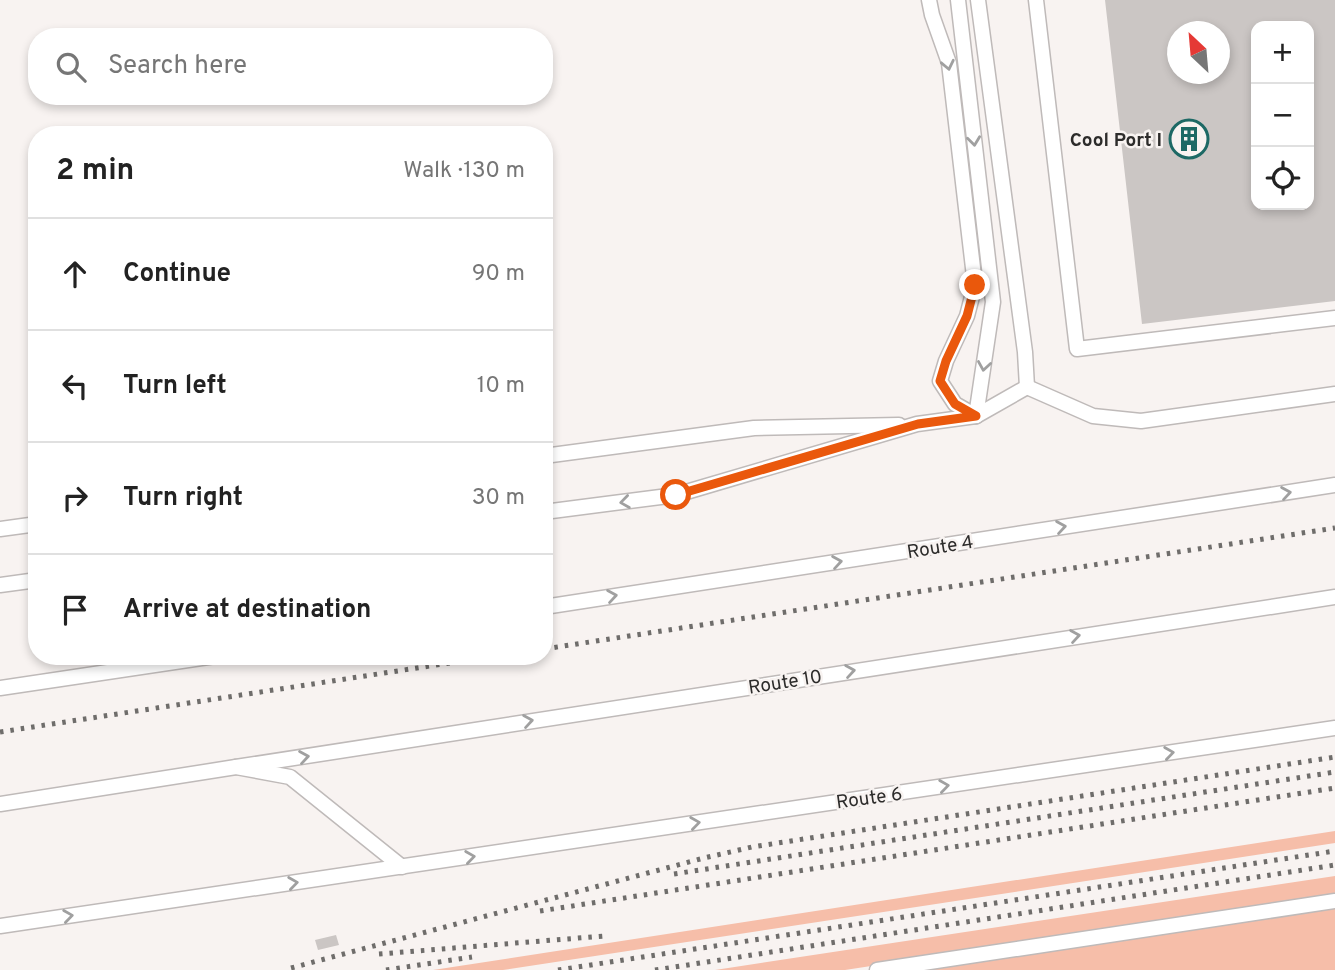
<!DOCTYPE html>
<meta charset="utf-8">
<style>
body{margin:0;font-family:Overpass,sans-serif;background:#f6f6f6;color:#222}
.controls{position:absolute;right:21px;top:21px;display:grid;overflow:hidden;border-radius:14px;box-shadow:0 4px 10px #0003}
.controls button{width:63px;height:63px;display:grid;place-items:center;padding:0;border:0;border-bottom:2px solid #e0e0e0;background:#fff;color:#222;font:35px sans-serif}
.compass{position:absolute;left:1167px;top:21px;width:63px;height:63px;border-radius:50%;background:#fff;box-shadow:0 4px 10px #0003;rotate:334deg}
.stop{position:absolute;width:21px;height:21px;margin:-16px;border:5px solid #ea580c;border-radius:50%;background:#fff}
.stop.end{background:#ea580c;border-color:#fff;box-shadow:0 2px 7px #0008}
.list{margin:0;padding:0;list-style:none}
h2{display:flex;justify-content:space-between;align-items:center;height:91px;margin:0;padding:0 28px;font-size:30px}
h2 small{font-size:23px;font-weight:400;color:#767676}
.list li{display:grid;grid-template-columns:46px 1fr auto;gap:21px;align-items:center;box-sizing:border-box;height:112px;padding:0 28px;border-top:2px solid #e0e0e0}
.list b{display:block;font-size:26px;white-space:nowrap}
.list em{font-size:23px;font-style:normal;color:#767676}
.icon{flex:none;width:38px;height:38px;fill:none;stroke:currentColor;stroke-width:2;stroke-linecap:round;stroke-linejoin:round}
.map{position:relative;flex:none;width:1335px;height:970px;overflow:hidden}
.search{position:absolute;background:#fff;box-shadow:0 4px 10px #0003;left:28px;top:28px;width:525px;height:77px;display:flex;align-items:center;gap:18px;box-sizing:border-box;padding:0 24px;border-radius:28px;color:#767676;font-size:26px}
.panel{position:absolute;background:#fff;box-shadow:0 4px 10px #0003;left:28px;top:126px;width:525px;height:539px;border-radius:28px}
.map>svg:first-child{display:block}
.green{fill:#f6bea9}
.building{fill:#cbc6c4;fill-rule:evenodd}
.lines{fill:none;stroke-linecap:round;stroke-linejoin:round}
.lane-casing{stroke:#bfbab9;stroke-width:17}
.lane{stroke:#fff;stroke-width:14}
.rail{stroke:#6f6d6b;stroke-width:5;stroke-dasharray:3.5 7;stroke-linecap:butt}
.oneway{stroke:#a0a0a0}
.route{stroke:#ea580c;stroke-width:9}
.labels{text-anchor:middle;stroke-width:5;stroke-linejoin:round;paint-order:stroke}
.poi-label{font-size:19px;font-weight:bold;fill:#2d2c2b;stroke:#f8f3f1;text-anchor:end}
.street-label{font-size:19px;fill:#2d2c2b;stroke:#f8f3f1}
</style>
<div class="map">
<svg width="1335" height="970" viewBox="0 0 1335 970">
<rect width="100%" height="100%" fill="#f8f3f1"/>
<!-- green -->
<g class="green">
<path d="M1335 831V843L503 970H433Z"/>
<path d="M1335 876V895L845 970H715Z"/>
<path d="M1335 906V970H912Z"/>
</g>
<!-- building -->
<g class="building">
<path d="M1105 0H1335V301L1142 324ZM1256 26H1309V205H1256ZM1178 32H1220V74H1178Z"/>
<path d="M336 935 339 945 318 950 315 940Z"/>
</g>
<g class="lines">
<defs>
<g id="lane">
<path d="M929 0 932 15 949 63 975 285 967 316 946 361 940 381 955 404 976 416"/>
<path d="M958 0 993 302 976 416"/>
<path d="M978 0 1025 352 1027 387"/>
<path d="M1036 0 1077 349 1335 318"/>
<path d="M1027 387 1093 416 1141 421 1335 394"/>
<path d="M544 456 754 428 899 425"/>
<path d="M544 512 676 495 917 424 976 416 1027 387"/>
<path d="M0 529 37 524"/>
<path d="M0 585 37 580"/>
<path d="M544 607 1335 485"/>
<path d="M0 688 215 656"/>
<path d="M236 767 1335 597"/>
<path d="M0 804 236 767 290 777 402 867"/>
<path d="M0 926 1335 728"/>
<path d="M877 970 1335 901"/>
</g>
</defs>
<!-- lane casing -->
<use href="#lane" class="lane-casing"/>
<!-- lane -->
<use href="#lane" class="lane"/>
<!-- rail -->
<g class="rail">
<path d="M544 649 1335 528"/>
<path d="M0 732 495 656"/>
<path d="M674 874 1335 772"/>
<path d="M540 911 1335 788"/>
<path d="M379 954 604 936"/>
<path d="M291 968 704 858 752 847 1335 757"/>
<path d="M386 970 472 957"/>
<path d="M558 970 1335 851"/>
<path d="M655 970 1335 865"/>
</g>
</g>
<!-- one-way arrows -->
<defs><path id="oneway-chevron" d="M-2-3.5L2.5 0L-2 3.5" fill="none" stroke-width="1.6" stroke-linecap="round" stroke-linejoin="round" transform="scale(1.75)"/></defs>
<g class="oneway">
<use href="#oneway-chevron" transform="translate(948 65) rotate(78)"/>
<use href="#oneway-chevron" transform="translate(974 141) rotate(83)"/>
<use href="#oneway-chevron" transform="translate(984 366) rotate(99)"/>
<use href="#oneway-chevron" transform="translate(1286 493) rotate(-9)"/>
<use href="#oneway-chevron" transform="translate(625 502) rotate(172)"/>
<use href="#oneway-chevron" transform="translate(1061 527) rotate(-9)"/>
<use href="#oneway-chevron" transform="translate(837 562) rotate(-9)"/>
<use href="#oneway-chevron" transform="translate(612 596) rotate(-9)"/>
<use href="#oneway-chevron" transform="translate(1075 636) rotate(-9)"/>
<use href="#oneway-chevron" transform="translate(850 671) rotate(-9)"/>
<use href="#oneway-chevron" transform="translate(528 721) rotate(-9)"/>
<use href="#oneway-chevron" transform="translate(1169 753) rotate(-8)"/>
<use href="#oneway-chevron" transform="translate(304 757) rotate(-9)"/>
<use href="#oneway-chevron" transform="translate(944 786) rotate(-8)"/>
<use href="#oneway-chevron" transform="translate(695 823) rotate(-8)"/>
<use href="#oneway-chevron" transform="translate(470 857) rotate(-8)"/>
<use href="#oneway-chevron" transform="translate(293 883) rotate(-8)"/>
<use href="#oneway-chevron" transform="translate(68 916) rotate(-8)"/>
</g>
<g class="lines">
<!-- route -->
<path class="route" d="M676 495 918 424 976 416 955 404 940 381 946 361 967 316 975 285"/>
</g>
<!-- icons -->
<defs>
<symbol id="building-ring" viewBox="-11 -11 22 22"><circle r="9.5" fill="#f8f3f1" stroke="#1d6965" stroke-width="1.5"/><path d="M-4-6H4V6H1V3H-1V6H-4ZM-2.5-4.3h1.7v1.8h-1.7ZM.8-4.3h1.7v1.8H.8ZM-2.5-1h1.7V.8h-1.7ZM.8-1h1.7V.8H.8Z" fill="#1d6965"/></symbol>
</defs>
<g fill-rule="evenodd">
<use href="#building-ring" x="1167" y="117" width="44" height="44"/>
</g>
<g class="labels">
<!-- poi labels -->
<g class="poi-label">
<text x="1162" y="146">Cool Port I</text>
</g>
<!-- street labels -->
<g class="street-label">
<text transform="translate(940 546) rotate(-9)" y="7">Route 4</text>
<text transform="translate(785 681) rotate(-9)" y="7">Route 10</text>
<text transform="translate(869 797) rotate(-8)" y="7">Route 6</text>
</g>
</g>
</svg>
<div class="controls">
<button>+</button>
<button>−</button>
<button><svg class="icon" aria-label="locate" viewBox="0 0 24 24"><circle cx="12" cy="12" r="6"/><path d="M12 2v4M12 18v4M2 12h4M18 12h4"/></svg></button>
</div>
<svg class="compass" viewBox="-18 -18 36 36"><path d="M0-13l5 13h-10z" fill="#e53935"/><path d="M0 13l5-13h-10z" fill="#767676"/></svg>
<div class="stop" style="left:676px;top:495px"></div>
<div class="stop end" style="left:975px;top:285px"></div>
<div class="search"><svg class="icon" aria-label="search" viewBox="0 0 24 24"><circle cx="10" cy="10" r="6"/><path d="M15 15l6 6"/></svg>Search here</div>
<section class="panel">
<h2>2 min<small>Walk · 130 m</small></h2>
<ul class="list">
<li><svg class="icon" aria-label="ahead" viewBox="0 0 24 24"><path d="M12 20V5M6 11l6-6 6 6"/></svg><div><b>Continue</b></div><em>90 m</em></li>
<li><svg class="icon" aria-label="left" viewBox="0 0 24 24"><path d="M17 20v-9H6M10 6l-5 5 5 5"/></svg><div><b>Turn left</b></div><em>10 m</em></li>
<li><svg class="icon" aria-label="right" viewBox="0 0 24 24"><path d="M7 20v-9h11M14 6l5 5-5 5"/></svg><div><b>Turn right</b></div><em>30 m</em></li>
<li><svg class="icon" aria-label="arrive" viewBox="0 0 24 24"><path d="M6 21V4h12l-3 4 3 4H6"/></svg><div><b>Arrive at destination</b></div></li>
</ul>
</section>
</div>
